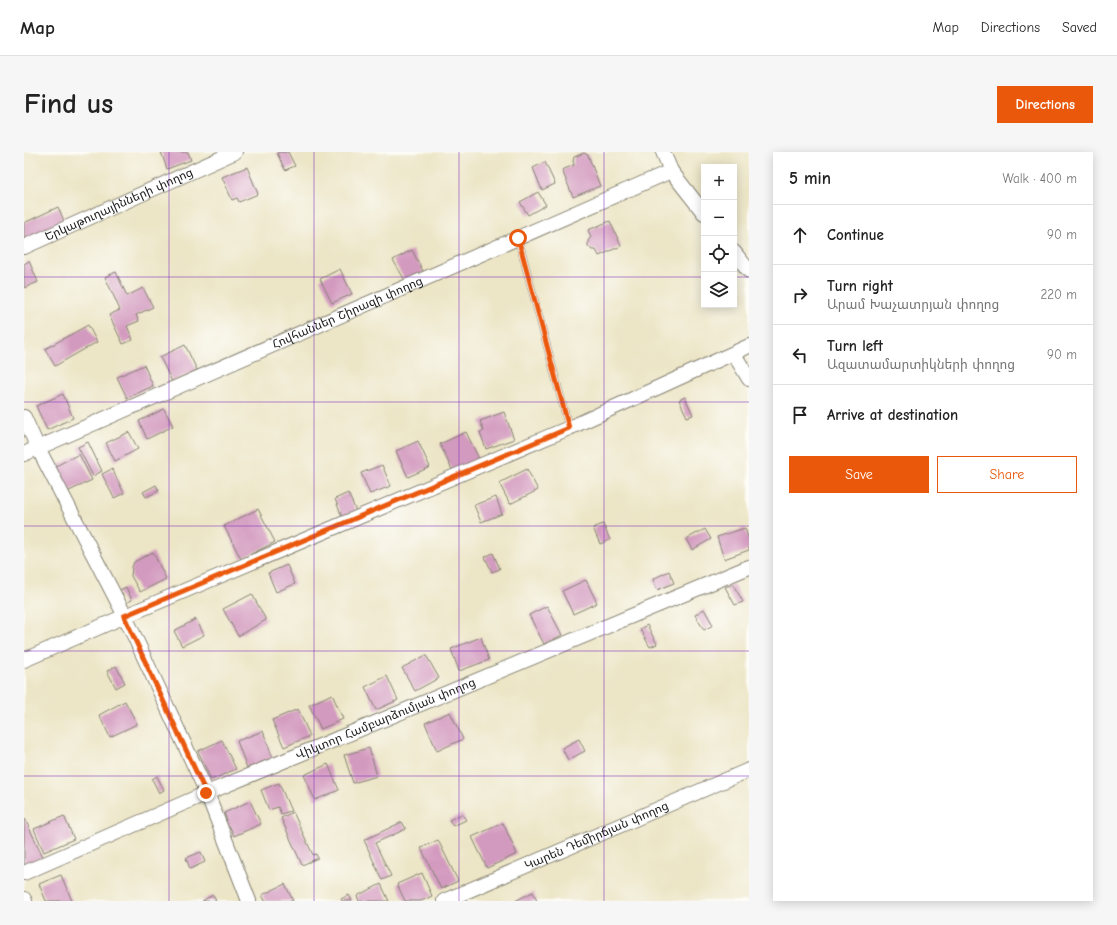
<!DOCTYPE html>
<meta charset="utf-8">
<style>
body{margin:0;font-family:"Comic Neue","Noto Sans Armenian",sans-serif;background:#f6f6f6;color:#222}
.controls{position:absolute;right:12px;top:12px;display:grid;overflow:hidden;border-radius:0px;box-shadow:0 2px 10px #0003}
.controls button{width:36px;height:36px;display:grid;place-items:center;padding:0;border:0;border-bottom:1px solid #e0e0e0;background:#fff;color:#222;font:20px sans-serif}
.stop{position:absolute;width:12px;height:12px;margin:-9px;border:3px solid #ea580c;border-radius:50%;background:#fff}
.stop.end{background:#ea580c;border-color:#fff;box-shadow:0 1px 4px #0008}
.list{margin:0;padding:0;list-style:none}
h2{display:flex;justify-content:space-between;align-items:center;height:52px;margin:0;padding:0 16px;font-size:17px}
h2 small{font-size:13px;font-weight:400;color:#767676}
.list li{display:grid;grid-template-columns:26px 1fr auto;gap:12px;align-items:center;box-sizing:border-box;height:60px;padding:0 16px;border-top:1px solid #e0e0e0}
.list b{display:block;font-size:15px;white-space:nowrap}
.list p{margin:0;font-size:13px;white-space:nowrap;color:#767676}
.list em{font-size:13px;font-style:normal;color:#767676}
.actions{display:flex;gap:8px;padding:12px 16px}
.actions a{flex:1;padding:9px 0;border:1px solid #ea580c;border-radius:0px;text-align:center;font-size:14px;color:#ea580c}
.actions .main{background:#ea580c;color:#fff}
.icon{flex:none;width:22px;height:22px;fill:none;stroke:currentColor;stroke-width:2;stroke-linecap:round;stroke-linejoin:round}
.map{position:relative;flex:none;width:725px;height:749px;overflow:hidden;border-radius:0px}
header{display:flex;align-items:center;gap:24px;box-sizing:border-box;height:56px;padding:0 20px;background:#fff;border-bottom:1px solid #e0e0e0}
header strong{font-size:19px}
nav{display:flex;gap:22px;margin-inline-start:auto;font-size:14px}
.intro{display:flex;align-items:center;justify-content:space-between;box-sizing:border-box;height:96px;padding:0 24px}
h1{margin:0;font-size:28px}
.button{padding:10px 18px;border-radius:0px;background:#ea580c;color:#fff;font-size:14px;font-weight:700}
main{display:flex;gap:24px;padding:0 24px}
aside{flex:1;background:#fff;border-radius:0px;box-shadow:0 2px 10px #0003}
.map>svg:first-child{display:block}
.building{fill:#d39abf}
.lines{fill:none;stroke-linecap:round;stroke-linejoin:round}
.lane-casing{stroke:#848071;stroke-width:8}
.street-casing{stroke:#848071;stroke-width:16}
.lane{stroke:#fff;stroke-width:7}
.street{stroke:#fff;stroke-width:14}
.route{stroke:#ea580c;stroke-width:5}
.grid{fill:none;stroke:#7b2cbf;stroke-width:1;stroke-opacity:0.55}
.labels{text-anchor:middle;stroke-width:3;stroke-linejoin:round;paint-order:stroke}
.street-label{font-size:12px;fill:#1c1c1c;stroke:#fdfcf7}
</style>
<header>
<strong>Map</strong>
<nav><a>Map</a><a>Directions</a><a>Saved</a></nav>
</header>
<div class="intro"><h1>Find us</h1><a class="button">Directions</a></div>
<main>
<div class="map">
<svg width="725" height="749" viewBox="0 0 725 749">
<rect width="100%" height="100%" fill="#fdfcf7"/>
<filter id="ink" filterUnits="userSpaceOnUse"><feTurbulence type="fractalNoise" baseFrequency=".025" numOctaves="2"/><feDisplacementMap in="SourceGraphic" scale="8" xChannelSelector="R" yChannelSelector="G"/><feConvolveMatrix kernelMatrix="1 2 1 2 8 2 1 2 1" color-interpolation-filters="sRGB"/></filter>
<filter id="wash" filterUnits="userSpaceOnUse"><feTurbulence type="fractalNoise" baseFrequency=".012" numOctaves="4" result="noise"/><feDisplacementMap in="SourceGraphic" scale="16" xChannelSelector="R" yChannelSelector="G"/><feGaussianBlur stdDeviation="0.9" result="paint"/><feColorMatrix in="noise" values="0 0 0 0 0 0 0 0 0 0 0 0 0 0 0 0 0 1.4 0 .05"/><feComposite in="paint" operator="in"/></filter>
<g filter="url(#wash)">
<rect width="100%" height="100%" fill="#ece5c6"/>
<g id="blocks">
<!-- building -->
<g class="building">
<path d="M137 0H164L167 8 143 17Z"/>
<path d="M255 0H264L271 14 261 18 253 1Z"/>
<path d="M560 1 564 3 576 34 549 45 538 18 550 13 549 9 550 5Z"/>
<path d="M521 10 531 32 518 38 509 16Z"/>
<path d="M223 15 234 42 215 50 213 46 208 48 198 25Z"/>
<path d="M514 40 522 53 504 63 496 50Z"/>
<path d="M34 55 41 71 0 90V71Z"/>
<path d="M586 69 597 94 575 104 572 98H568L564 94V89L567 85 564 78Z"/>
<path d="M388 98 400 121 382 130 369 108Z"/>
<path d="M5 109 14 130 0 136V112Z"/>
<path d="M316 117 328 142 308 151 296 127Z"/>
<path d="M92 120 103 144 119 136 129 155 112 163 115 169 103 174 109 188 99 192 85 163 96 158 81 125Z"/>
<path d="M64 173 73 190 31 214 21 197Z"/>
<path d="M161 193 173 218 148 230 136 205Z"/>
<path d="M120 213 129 234 103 246 93 225Z"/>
<path d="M39 242 49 266 23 278 12 254Z"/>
<path d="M661 245 669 263 663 265 655 248Z"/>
<path d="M140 257 149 274 123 287 115 269Z"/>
<path d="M480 260 490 287 462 297 456 280 460 279 456 269Z"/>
<path d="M105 280 114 297 91 309 82 291Z"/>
<path d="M442 280 455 307 429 320 416 292Z"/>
<path d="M394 289 406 315 384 325 372 299Z"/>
<path d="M64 290 78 319 69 324 54 295Z"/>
<path d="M55 302 68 328 41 341 28 316Z"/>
<path d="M358 313 367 334 346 342 337 321Z"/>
<path d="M88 317 100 341 90 346 78 322Z"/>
<path d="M503 317 514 338 486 352 475 331Z"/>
<path d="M132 333 135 339 122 345 119 340Z"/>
<path d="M324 341 332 359 318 365 311 347Z"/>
<path d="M472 345 478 362 457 370 450 353Z"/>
<path d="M234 357 251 390 217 407 200 374Z"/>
<path d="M579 372 586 388 576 392 569 376Z"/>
<path d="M721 376 725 388V398L700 407 693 385Z"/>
<path d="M681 377 687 387 668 398 662 387Z"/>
<path d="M129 400 142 427 116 440 107 424 108 415 110 410Z"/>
<path d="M469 401 476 417 468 420 461 405Z"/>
<path d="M263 413 271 432 252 440 244 421Z"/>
<path d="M645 419 650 431 633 438 629 427Z"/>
<path d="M562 428 573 451 549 462 538 439Z"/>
<path d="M709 432 719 450 711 453 701 435Z"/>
<path d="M102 435 108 448 100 452 94 439Z"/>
<path d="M228 442 242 468 214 484 199 457Z"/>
<path d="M523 454 538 483 520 492 505 463Z"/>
<path d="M680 457 689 473 680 478 671 463Z"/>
<path d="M172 467 180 483 158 494 150 479Z"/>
<path d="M623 473 633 492 626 495 616 477Z"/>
<path d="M457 485 465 508 435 519 427 497Z"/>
<path d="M402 503 415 526 391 539 378 516Z"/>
<path d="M92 514 101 531 92 536 83 519Z"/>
<path d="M363 524 374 548 352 558 341 535Z"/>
<path d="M308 542 319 567 297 577 285 553Z"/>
<path d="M101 549 113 572 86 585 75 563Z"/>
<path d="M274 557 286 584 260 595 248 568Z"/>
<path d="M426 560 439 587 413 599 401 571Z"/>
<path d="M239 579 249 607 223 616 213 589Z"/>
<path d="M555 587 561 599 544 608 538 596Z"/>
<path d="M198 588 212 617 187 628 174 599Z"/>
<path d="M345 596 353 624 329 631 320 603Z"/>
<path d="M304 612 315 638 291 648 280 623Z"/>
<path d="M133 624 140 638 135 641 128 627Z"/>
<path d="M255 631 267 659 257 662 254 655 245 658 237 638Z"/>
<path d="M226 649 237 672 210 684 206 675 203 676 200 670 203 669 200 661Z"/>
<path d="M269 660 289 703 292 702 294 706 278 713 257 666Z"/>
<path d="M438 662 442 668 429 674 425 668Z"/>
<path d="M40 664 50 687 20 700 10 677Z"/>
<path d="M1 667 19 705 0 714V668Z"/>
<path d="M378 670 382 677 351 691 367 724 358 728 340 688Z"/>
<path d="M479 671 493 702 463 716 448 685Z"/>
<path d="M414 688 434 729 417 737 397 696Z"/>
<path d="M177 700 181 710 166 717 162 706Z"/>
<path d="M398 721 408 744 397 749H381L373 732Z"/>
<path d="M37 723 48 749H22L15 732Z"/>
<path d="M261 732 269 749H241L238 743Z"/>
<path d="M357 732 365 749H335L333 744Z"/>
<path d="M509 740 513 749H491Z"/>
<path d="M189 743 192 749H178Z"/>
<path d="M325 743 328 749H318L317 747Z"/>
</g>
</g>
</g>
<g filter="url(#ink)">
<use href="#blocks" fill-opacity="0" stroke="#848071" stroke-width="1"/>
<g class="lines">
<defs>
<path id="lane" d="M494 86 545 276"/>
<g id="street">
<path d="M639 0 647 19 680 61"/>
<path id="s1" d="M0 95 211 0"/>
<path d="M710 100 725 119"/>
<path d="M710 202 725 227"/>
<path d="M0 265 14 296 101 464 183 641 225 749"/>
<path id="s2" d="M0 302 647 19"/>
<path d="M0 508 101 464 545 276 725 194"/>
<path id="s3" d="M0 721 183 641 725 415"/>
<path d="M0 747 1 749"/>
<path id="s4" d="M420 749 725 618"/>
</g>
</defs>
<!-- lane casing -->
<use href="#lane" class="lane-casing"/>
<!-- street casing -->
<use href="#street" class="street-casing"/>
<!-- lane -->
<use href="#lane" class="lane"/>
<!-- street -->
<use href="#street" class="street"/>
</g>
</g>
<g class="lines" filter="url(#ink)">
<!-- route -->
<path class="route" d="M182 641 100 464 545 276 494 86"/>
</g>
<!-- grid -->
<path class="grid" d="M145 0V749M290 0V749M435 0V749M580 0V749M0 125H680M710 125H725M0 250H725M0 374H725M0 499H725M0 624H725"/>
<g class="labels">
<!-- street labels -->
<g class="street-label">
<text dy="4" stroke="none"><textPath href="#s1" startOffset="104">Երկաթուղայինների փողոց</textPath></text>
<text dy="4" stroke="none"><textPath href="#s2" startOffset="353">Հովհաններ Շիրազի փողոց</textPath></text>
<text dy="4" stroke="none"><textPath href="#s3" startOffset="393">Վիկտոր Համբարձումյան փողոց</textPath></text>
<text dy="4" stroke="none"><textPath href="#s4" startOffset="166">Կարեն Դեմիրճյան փողոց</textPath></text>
</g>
</g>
</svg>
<div class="controls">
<button>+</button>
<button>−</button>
<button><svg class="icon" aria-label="locate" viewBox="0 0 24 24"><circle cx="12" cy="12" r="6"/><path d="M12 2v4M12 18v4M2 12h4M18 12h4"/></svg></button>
<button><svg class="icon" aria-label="layers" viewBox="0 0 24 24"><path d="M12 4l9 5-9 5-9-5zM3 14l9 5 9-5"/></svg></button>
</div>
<div class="stop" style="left:494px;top:86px"></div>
<div class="stop end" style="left:182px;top:641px"></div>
</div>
<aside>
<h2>5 min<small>Walk · 400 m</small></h2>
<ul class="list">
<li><svg class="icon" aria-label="ahead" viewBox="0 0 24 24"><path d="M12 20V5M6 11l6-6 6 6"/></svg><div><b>Continue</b></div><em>90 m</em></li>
<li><svg class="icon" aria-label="right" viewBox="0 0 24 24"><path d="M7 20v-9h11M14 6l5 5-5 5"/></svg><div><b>Turn right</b><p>Արամ Խաչատրյան փողոց</p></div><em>220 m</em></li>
<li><svg class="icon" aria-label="left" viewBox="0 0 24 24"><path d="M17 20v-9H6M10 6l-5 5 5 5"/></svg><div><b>Turn left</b><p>Ազատամարտիկների փողոց</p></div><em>90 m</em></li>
<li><svg class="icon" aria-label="arrive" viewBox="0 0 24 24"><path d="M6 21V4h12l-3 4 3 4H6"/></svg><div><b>Arrive at destination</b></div></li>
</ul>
<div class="actions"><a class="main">Save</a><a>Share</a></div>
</aside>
</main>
